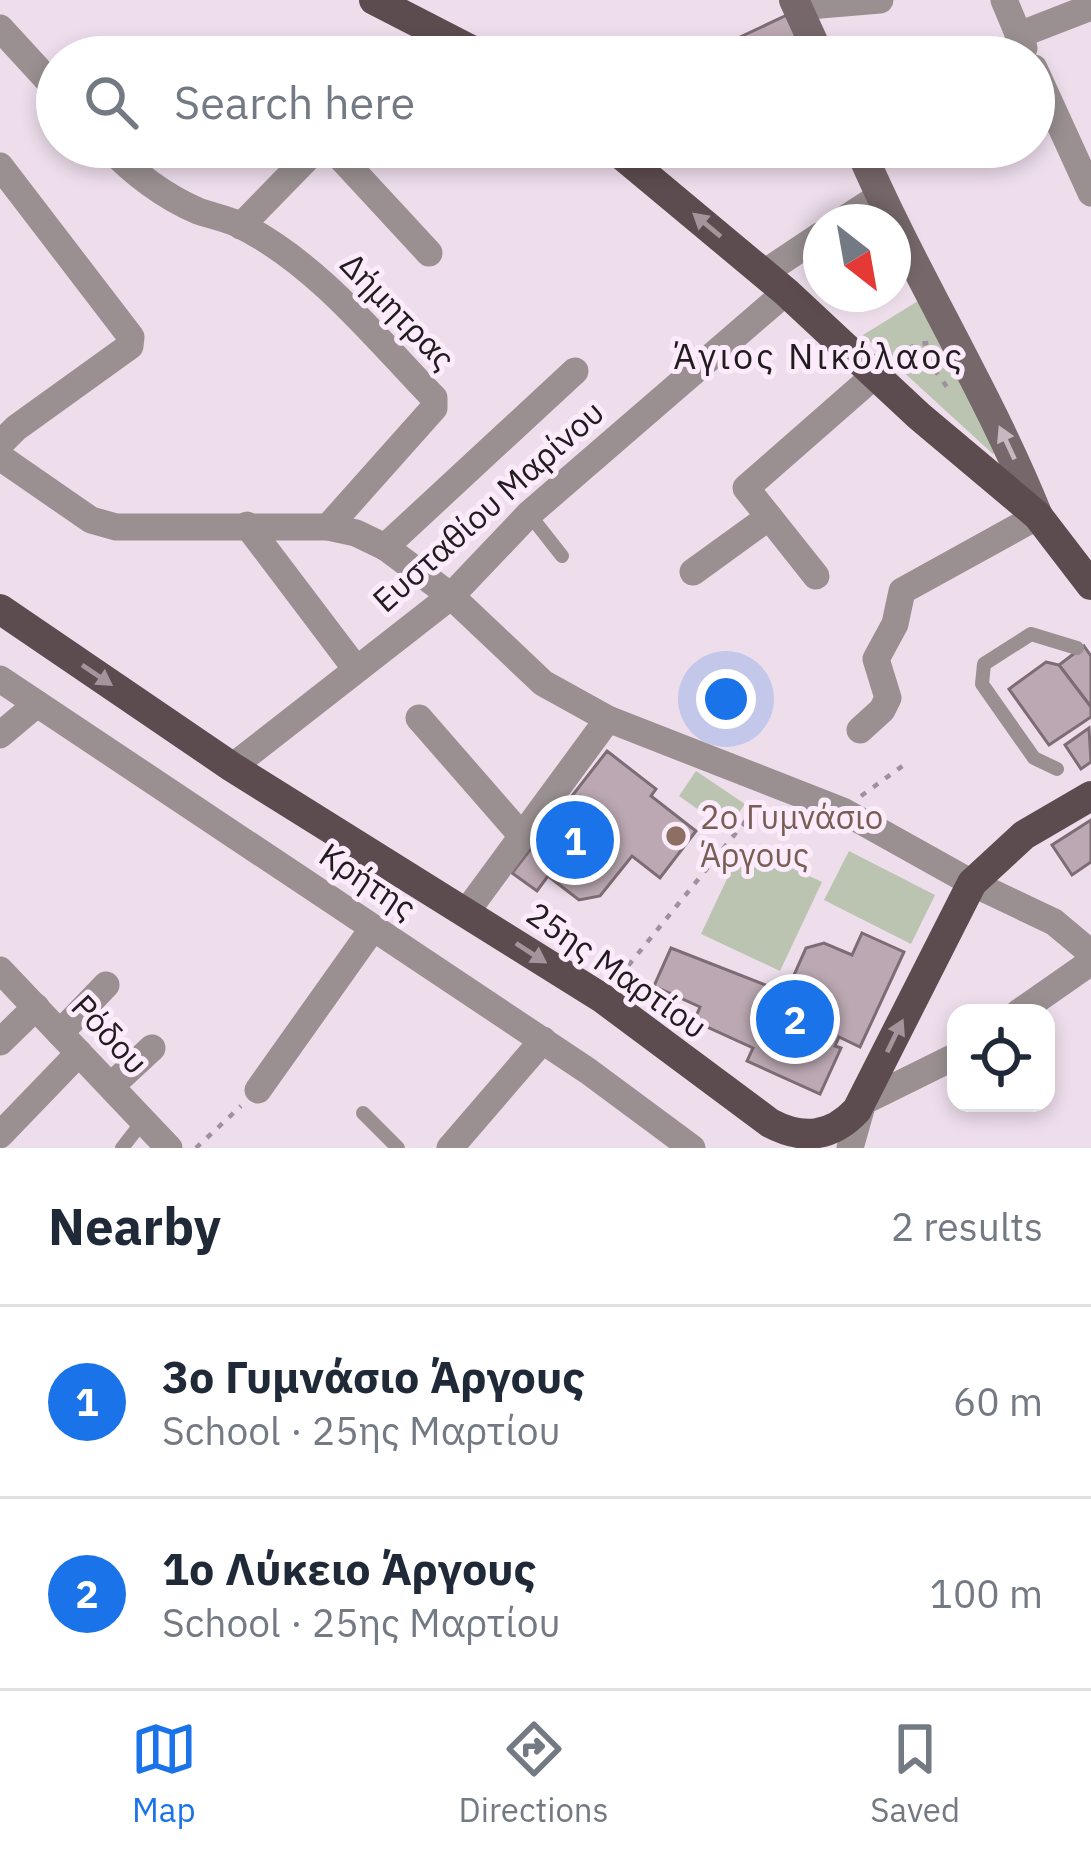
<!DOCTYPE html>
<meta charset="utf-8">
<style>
body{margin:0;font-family:"IBM Plex Sans",sans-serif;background:#f6f6f7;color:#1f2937}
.controls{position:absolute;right:36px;bottom:36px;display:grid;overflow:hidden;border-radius:24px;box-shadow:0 6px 18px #0003}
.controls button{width:108px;height:108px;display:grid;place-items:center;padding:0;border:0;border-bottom:3px solid #e0e1e3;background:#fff;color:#1f2937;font:60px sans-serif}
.compass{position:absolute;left:803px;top:204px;width:108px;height:108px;border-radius:50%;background:#fff;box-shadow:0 6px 18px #0003;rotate:149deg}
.you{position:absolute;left:726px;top:699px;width:42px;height:42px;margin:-30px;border:9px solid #fff;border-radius:50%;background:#1a73e8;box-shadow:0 0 0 18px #1a73e833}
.badge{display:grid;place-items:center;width:78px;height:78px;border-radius:50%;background:#1a73e8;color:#fff;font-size:39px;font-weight:700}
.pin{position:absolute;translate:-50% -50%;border:6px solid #fff;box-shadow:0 3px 12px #0006}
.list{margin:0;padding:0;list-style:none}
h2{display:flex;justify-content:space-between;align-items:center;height:156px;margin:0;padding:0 48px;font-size:51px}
h2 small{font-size:39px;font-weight:400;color:#747a83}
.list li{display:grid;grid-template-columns:78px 1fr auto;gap:36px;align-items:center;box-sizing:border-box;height:192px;padding:0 48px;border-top:3px solid #e0e1e3}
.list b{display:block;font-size:45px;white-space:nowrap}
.list p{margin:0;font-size:39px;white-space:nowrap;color:#747a83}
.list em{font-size:39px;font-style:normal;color:#747a83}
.icon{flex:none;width:66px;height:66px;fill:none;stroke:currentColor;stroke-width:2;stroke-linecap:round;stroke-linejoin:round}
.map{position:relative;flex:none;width:1091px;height:1148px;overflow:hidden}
.search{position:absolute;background:#fff;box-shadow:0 6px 18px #0003;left:36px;right:36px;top:36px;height:132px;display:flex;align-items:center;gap:30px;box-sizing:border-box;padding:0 42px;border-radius:66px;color:#747a83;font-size:45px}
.sheet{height:540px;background:#fff}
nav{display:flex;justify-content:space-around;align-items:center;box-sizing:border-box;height:168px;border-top:3px solid #e0e1e3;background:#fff;font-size:33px;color:#747a83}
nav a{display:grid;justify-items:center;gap:6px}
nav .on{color:#1a73e8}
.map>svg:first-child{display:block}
.green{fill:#bac4b1}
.building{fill:#bba8b2;stroke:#7e6c75;stroke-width:3}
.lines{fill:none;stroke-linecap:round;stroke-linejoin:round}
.path{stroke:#9d919c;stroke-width:4.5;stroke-dasharray:6 9;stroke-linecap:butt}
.lane{stroke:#9a9091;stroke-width:14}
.street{stroke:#9a9091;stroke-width:27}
.secondary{stroke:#76686a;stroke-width:30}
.primary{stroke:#5c4c4f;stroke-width:30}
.oneway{fill:#a4949c}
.oneway2{fill:#c6b7c0}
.education-dot{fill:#8d6e63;stroke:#fcebfa;stroke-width:4.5}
.labels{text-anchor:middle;stroke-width:10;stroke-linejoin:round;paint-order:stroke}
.street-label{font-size:33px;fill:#221c21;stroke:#fcebfa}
.education-label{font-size:33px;fill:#785e54;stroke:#fcebfa;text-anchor:start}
.neighbourhood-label{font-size:36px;letter-spacing:3px;fill:#221c21;stroke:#fcebfa}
</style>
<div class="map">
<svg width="1091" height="1148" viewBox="0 0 1091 1148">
<rect width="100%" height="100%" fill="#eedeec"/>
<!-- green -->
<g class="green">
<path d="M926 296 1000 449 993 454 863 335Z"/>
<path d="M696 771 745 804 727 830 679 796Z"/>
<path d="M743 845 822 882 780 971 701 934Z"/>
<path d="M849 851 935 895 911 944 824 900Z"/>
</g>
<!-- building -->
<g class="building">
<path d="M787 15 806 57H744L736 39Z"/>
<path d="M1084 646 1091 656V707L1059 665Z"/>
<path d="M1046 662 1059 665 1091 707V717L1049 745 1009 689Z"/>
<path d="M1089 728 1091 762 1081 769 1065 745Z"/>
<path d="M607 751 656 789 651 796 696 831 660 878 632 856 600 896 579 900 548 876 537 891 512 873Z"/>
<path d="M1091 820V862L1072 875 1052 845Z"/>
<path d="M862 933 904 952 860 1047 839 1037 835 1046 841 1048 820 1094 747 1061 753 1048 694 1021 700 1007 654 986 671 948 786 993 806 948 824 943 852 955Z"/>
</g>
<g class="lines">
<!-- path -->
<g class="path">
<path d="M908 351 922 367 929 362"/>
<path d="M897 358 916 344 929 343"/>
<path d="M933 358 929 362 947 387"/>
<path d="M861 796 908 762"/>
<path d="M619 977 748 818 755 801"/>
<path d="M196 1148 241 1106"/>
</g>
<!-- lane -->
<g class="lane">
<path d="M529 514 562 556"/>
<path d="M1057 769 1034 758 982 684 984 664 1031 634 1077 648"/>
<path d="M363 1113 398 1148"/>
<path d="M122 1148 143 1121"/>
</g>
<!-- street -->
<g class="street">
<path d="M1004 0 1024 48"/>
<path d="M797 7 880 0"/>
<path d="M0 28 57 90"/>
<path d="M1019 35 1091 7"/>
<path d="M410 57 435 32"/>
<path d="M1034 68 1091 193"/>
<path d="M109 147C133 173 165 197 198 211 212 216 229 219 242 226 318 265 375 337 434 398V408L328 527"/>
<path d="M331 147 429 253"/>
<path d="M0 166 131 337 130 346 16 428 0 444"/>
<path d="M840 222 880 196"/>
<path d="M241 226 318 147"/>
<path d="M764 273 821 235"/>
<path d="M0 457 91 520 116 527H328L356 533 385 547 451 596 543 683 608 719 843 811 972 883 1054 922 1091 953"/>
<path d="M247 525 356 669"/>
<path d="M385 547 575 371"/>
<path d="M693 572 769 517"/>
<path d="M816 576 746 488 875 375"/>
<path d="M0 679 588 1071 692 1148"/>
<path d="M419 718 522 836"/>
<path d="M860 730 882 710 888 698 876 659 895 624 902 591 1038 516"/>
<path d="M0 735 37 704"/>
<path d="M232 767 451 596 529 514 786 292"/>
<path d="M467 911 608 719"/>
<path d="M0 970 169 1148"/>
<path d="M1018 1013 1091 962"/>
<path d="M60 1033 106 985"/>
<path d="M0 1042 36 1007"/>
<path d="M111 1086 152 1048"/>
<path d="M258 1090 373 928"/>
<path d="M0 1135 79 1053"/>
<path d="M450 1148 543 1040"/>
<path d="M850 1148 863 1102 956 1056"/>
</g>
<!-- secondary -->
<g class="secondary">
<path d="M794 0 820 57"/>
<path d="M859 147C913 273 987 389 1038 516"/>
</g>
<!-- primary -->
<g class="primary">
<path d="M374 0 485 57"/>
<path d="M612 147 786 292 919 416 1038 516 1091 585"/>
<path d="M0 609 232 767 602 998 770 1123C802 1140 831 1138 857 1110L972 883 1024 835 1091 796"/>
</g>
</g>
<!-- one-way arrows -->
<defs><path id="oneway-solid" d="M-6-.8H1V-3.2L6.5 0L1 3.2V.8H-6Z" transform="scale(3)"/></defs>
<g class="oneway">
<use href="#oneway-solid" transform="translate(707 225) rotate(-140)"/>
<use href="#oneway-solid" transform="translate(97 675) rotate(34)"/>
<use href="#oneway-solid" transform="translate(531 953) rotate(33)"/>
<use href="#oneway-solid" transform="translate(895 1036) rotate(-64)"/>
</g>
<use class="oneway2" href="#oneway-solid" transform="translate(1007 443) rotate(-115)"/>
<!-- markers -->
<circle class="education-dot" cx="676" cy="836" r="12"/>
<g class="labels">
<!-- street labels -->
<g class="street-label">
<text transform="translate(398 311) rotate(46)" y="12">Δήμητρας</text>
<text transform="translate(488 506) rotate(-42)" y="12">Ευσταθίου Μαρίνου</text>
<text transform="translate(368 881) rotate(34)" y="12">Κρήτης</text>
<text transform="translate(617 970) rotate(35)" y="12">25ης Μαρτίου</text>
<text transform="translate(110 1034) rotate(47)" y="12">Ρόδου</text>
</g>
<!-- education labels -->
<g class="education-label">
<text x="700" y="829">2ο Γυμνάσιο<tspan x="700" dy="38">Άργους</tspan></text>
</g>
<!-- neighbourhood labels -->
<g class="neighbourhood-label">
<text x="819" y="369">Άγιος Νικόλαος</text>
</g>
</g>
</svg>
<div class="controls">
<button><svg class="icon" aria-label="locate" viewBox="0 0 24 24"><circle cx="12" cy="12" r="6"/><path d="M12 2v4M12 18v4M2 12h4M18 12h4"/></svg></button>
</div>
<svg class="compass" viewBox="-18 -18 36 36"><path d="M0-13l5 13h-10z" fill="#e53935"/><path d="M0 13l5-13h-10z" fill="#747a83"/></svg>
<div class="you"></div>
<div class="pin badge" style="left:575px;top:840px">1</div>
<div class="pin badge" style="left:795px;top:1019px">2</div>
<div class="search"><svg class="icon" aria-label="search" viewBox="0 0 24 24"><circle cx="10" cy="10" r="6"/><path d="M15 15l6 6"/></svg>Search here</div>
</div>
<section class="sheet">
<h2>Nearby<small>2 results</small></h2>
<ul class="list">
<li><span class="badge">1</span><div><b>3ο Γυμνάσιο Άργους</b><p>School · 25ης Μαρτίου</p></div><em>60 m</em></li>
<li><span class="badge">2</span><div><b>1ο Λύκειο Άργους</b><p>School · 25ης Μαρτίου</p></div><em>100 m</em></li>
</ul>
</section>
<nav>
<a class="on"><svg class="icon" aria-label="map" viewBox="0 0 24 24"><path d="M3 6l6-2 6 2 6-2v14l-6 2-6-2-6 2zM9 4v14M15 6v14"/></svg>Map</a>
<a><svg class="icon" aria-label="directions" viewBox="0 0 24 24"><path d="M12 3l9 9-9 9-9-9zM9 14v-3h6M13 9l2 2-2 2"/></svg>Directions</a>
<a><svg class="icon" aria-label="saved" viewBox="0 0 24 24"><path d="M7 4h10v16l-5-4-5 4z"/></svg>Saved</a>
</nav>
